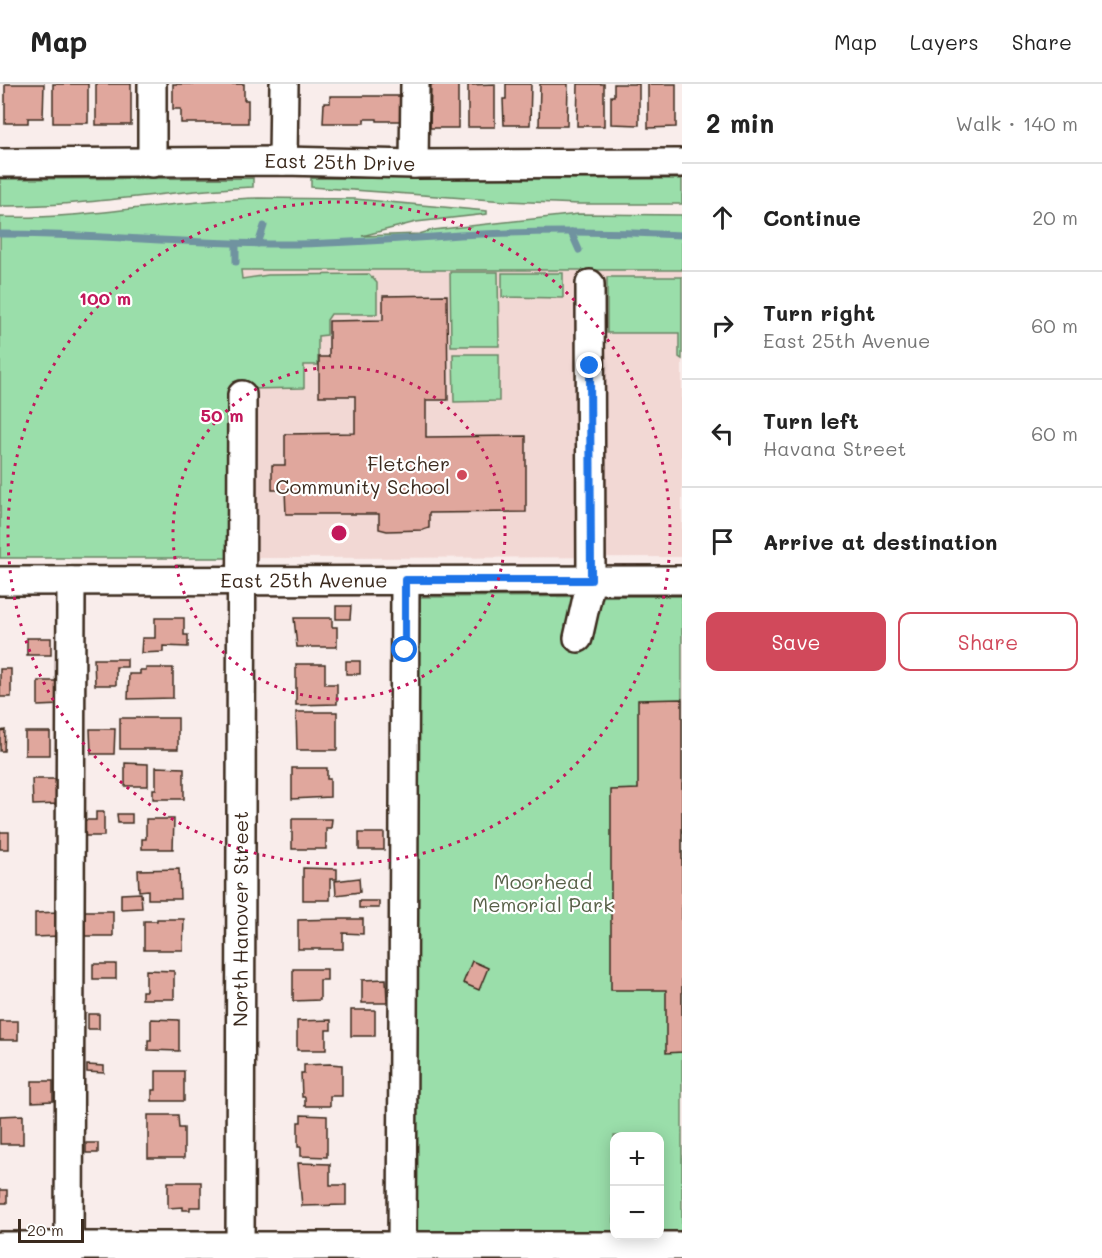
<!DOCTYPE html>
<meta charset="utf-8">
<style>
body{margin:0;font-family:Mali,sans-serif;background:#f6f6f6;color:#222}
.controls{position:absolute;right:18px;bottom:18px;display:grid;overflow:hidden;border-radius:12px;box-shadow:0 3px 15px #0003}
.controls button{width:54px;height:54px;display:grid;place-items:center;padding:0;border:0;border-bottom:2px solid #e0e0e0;background:#fff;color:#222;font:30px sans-serif}
.scale{position:absolute;left:18px;bottom:15px;width:66px;box-sizing:border-box;padding-left:6px;border:3px solid #3b2a1e;border-top:0;font-size:16px;line-height:21px;white-space:nowrap;color:#3b2a1e;-webkit-text-stroke:4px #fff;paint-order:stroke}
.stop{position:absolute;width:18px;height:18px;margin:-14px;border:4px solid #1a73e8;border-radius:50%;background:#fff}
.stop.end{background:#1a73e8;border-color:#fff;box-shadow:0 2px 6px #0008}
.list{margin:0;padding:0;list-style:none}
h2{display:flex;justify-content:space-between;align-items:center;height:78px;margin:0;padding:0 24px;font-size:26px}
h2 small{font-size:20px;font-weight:400;color:#767676}
.list li{display:grid;grid-template-columns:39px 1fr auto;gap:18px;align-items:center;box-sizing:border-box;height:108px;padding:0 24px;border-top:2px solid #e0e0e0}
.list b{display:block;font-size:22px;white-space:nowrap}
.list p{margin:0;font-size:20px;white-space:nowrap;color:#767676}
.list em{font-size:20px;font-style:normal;color:#767676}
.actions{display:flex;gap:12px;padding:18px 24px}
.actions a{flex:1;padding:14px 0;border:2px solid #d1495b;border-radius:12px;text-align:center;font-size:21px;color:#d1495b}
.actions .main{background:#d1495b;color:#fff}
.icon{flex:none;width:33px;height:33px;fill:none;stroke:currentColor;stroke-width:2;stroke-linecap:round;stroke-linejoin:round}
.map{position:relative;flex:none;width:682px;height:1174px;overflow:hidden}
header{display:flex;align-items:center;gap:36px;box-sizing:border-box;height:84px;padding:0 30px;background:#fff;border-bottom:2px solid #e0e0e0}
header strong{font-size:28px}
nav{display:flex;gap:33px;margin-inline-start:auto;font-size:21px}
main{display:flex}
aside{flex:1;background:#fff}
.map>svg:first-child{display:block}
.built{fill:#f2d8d4}
.green{fill:#9adeaa;stroke:#6a8464;stroke-width:1.5;fill-rule:evenodd}
.lines{fill:none;stroke-linecap:round;stroke-linejoin:round}
.stream{stroke:#7093a0;stroke-width:7}
.building{fill:#e0a79d;stroke:#3b2a1e;stroke-width:1.5}
.minor-casing{stroke:#3b2a1e;stroke-width:32}
.minor{stroke:#fff;stroke-width:27}
.route{stroke:#1a73e8;stroke-width:8}
.ring{fill:none;stroke:#c2185b;stroke-width:3;stroke-dasharray:3 6}
.poi-dot{fill:#d1495b;stroke:#fff;stroke-width:2}
.labels{text-anchor:middle;stroke-width:4.5;stroke-linejoin:round;paint-order:stroke}
.street-label{font-size:20px;fill:#3b2a1e;stroke:#fff}
.poi-label{font-size:20px;fill:#3b2a1e;stroke:#fff;text-anchor:end}
.park-label{font-size:20px;fill:#586048;stroke:#fff}
.centre{fill:#c2185b;stroke:#fff;stroke-width:3}
.ring-label{font-size:18px;text-anchor:middle;font-weight:bold;fill:#c2185b;stroke:#fff;stroke-width:4.5;stroke-linejoin:round;paint-order:stroke}
</style>
<header>
<strong>Map</strong>
<nav><a>Map</a><a>Layers</a><a>Share</a></nav>
</header>
<main>
<div class="map">
<svg width="682" height="1174" viewBox="0 0 682 1174">
<rect width="100%" height="100%" fill="#f9edeb"/>
<filter id="ink" filterUnits="userSpaceOnUse"><feTurbulence type="fractalNoise" baseFrequency=".0167" numOctaves="2"/><feDisplacementMap in="SourceGraphic" scale="12" xChannelSelector="R" yChannelSelector="G"/><feConvolveMatrix kernelMatrix="1 2 1 2 8 2 1 2 1" color-interpolation-filters="sRGB"/></filter>
<g filter="url(#ink)">
<!-- built -->
<path class="built" d="M241 179H682V473L242 474Z"/>
<!-- green -->
<g class="green">
<path d="M253 94V103C168 106 86 123 0 122V95Z"/>
<path d="M311 94 682 95V120H579L506 117 311 103Z"/>
<path d="M258 114 355 115 487 127V130L416 138 362 152 419 150 433 146 579 130 682 131V186H241L242 195 268 191 369 190 377 199V230H331L327 236V251L318 252V281H304V304L242 305V474H0V133C86 136 172 116 258 114Z"/>
<path d="M450 188H498L499 262H451Z"/>
<path d="M502 189H563V214L502 213Z"/>
<path d="M607 193H682V275L679 273V249H607Z"/>
<path d="M499 270V317L454 318 453 270Z"/>
<path d="M682 512V1162H402L405 513ZM614 1052H660V1152H614Z"/>
</g>
<g class="lines">
<!-- stream -->
<g class="stream">
<path d="M571 148 579 166"/>
<path d="M0 150C99 150 197 161 296 160 350 159 405 155 459 151 533 147 608 147 682 151"/>
<path d="M236 160V178"/>
<path d="M258 160 264 142"/>
</g>
</g>
<!-- building -->
<g class="building">
<path d="M5 0H44L43 34H28V39H5Z"/>
<rect x="53" y="0" width="35" height="39"/>
<rect x="96" y="0" width="35" height="41"/>
<path d="M173 0H244V16H248V39H181V25H173Z"/>
<path d="M431 0H458V44H430Z"/>
<path d="M495 0V43H468V1Z"/>
<path d="M506 0H531L530 41H504L503 15H506Z"/>
<path d="M540 0H568L567 42H539Z"/>
<path d="M578 0H604V42H577Z"/>
<path d="M614 0H639V41L611 40V12H614Z"/>
<path d="M648 0H676V43L648 44Z"/>
<path d="M330 12H402V37H377V35H364V39H323L324 19H330Z"/>
<path d="M447 211 448 316H426V353L526 352V428L429 429V444L423 446 387 447 379 445V430H286L285 406H272V381H285V350L355 349V312H319V273H329V237L383 236V212Z"/>
<path d="M336 522H351L350 535H336Z"/>
<path d="M155 534H184V551H188V563L163 562V568L141 569 142 554H155Z"/>
<path d="M294 534H332V543H337V563H297Z"/>
<rect x="27" y="554" width="24" height="17"/>
<path d="M94 575H127V583H116V601H95Z"/>
<rect x="346" y="577" width="14" height="13"/>
<path d="M296 580H325V600H337V620L296 621Z"/>
<path d="M146 584H173V614L128 615 129 590H140V586H146Z"/>
<rect x="0" y="585" width="11" height="28"/>
<path d="M38 597H61V621L38 622Z"/>
<path d="M682 615V968L666 969V906H611V706L638 705V616Z"/>
<path d="M296 628H337V666H297Z"/>
<rect x="120" y="634" width="58" height="31"/>
<path d="M90 645H115L114 670H91Z"/>
<path d="M5 646 4 667H0V647Z"/>
<rect x="25" y="648" width="25" height="23"/>
<path d="M125 679 148 680V702H125Z"/>
<path d="M156 683 184 684V715H153V705H156Z"/>
<path d="M292 684H327V695H330V713L292 715Z"/>
<path d="M32 695H58L59 720 33 721Z"/>
<path d="M96 728H104V752H82V736H96Z"/>
<path d="M117 730H132V739H118Z"/>
<path d="M146 735H174L173 765H142V755H146Z"/>
<path d="M292 735H332L331 744H326V765H292Z"/>
<rect x="0" y="748" width="9" height="17"/>
<rect x="359" y="749" width="25" height="17"/>
<path d="M303 784 337 785V795H330V816H303Z"/>
<path d="M179 785 180 815H148V806L139 807 138 786Z"/>
<path d="M359 794 360 808 336 811 335 797Z"/>
<path d="M141 809 142 824 121 825V810Z"/>
<rect x="359" y="817" width="20" height="7"/>
<rect x="85" y="827" width="28" height="25"/>
<path d="M59 828 60 852 35 853V829Z"/>
<path d="M157 835H184L183 866H144V837H157Z"/>
<path d="M343 835H363V850L343 849V865H298V836Z"/>
<path d="M472 877 488 884 479 906 463 899Z"/>
<rect x="93" y="880" width="23" height="15"/>
<path d="M293 885H327V896H320V916L293 917Z"/>
<path d="M146 886 174 887V915H142V907H146Z"/>
<path d="M386 895 387 919H362V896Z"/>
<rect x="351" y="926" width="24" height="26"/>
<rect x="88" y="930" width="11" height="15"/>
<path d="M151 935 179 936V967L148 966V956H151Z"/>
<path d="M331 936V946H326V966H297V937Z"/>
<rect x="0" y="937" width="18" height="19"/>
<path d="M330 980 342 981V1012H330V1022H305V1013H302L301 989H304V981Z"/>
<path d="M87 981 104 982V989L87 988Z"/>
<path d="M156 987H184V1017H152V1006H156Z"/>
<path d="M32 997H53V1017L32 1018Z"/>
<path d="M23 1031V1060H0V1032Z"/>
<path d="M148 1031H178L179 1044H184V1074H148Z"/>
<path d="M301 1031 327 1032V1073L301 1072V1063H298V1038H301Z"/>
<rect x="86" y="1059" width="12" height="10"/>
<path d="M298 1079 330 1080V1101H346V1121L302 1122Z"/>
<path d="M168 1098H201V1123H190V1126H183V1123L168 1124Z"/>
<rect x="0" y="1106" width="7" height="13"/>
</g>
<g class="lines">
<defs>
<g id="minor">
<path d="M152 0V79"/>
<path d="M283 77 284 0"/>
<path id="s1" d="M0 79 283 77 414 80 682 79"/>
<path d="M414 80 415 0"/>
<path id="s2" d="M0 497 682 496"/>
<path d="M578 554 591 496 590 200"/>
<path d="M0 1162H682"/>
<path d="M69 1174 71 497"/>
<path id="s3" d="M240 1174 242 311"/>
<path d="M402 1174 405 496"/>
</g>
</defs>
<!-- minor casing -->
<use href="#minor" class="minor-casing"/>
<!-- minor -->
<use href="#minor" class="minor"/>
</g>
</g>
<g class="lines" filter="url(#ink)">
<!-- route -->
<path class="route" d="M405 566V496H591L590 282"/>
</g>
<!-- distance rings -->
<g class="ring">
<circle cx="339" cy="449" r="166"/>
<circle cx="339" cy="449" r="331"/>
</g>
<!-- markers -->
<circle class="poi-dot" cx="462" cy="391" r="6"/>
<g class="labels">
<!-- street labels -->
<g class="street-label">
<text dy="7" stroke="none"><textPath href="#s1" startOffset="340">East 25th Drive</textPath></text>
<text dy="7" stroke="none"><textPath href="#s2" startOffset="304">East 25th Avenue</textPath></text>
<text dy="7" stroke="none"><textPath href="#s3" startOffset="339">North Hanover Street</textPath></text>
</g>
<!-- poi labels -->
<g class="poi-label">
<text x="450" y="387">Fletcher<tspan x="450" dy="23">Community School</tspan></text>
</g>
<!-- park labels -->
<g class="park-label">
<text x="543" y="805">Moorhead<tspan x="543" dy="23">Memorial Park</tspan></text>
</g>
</g>
<circle cx="339" cy="449" r="9" class="centre"/>
<g class="ring-label">
<text x="105" y="221">100 m</text>
<text x="222" y="338">50 m</text>
</g>
</svg>
<div class="controls">
<button>+</button>
<button>−</button>
</div>
<div class="scale">20 m</div>
<div class="stop" style="left:405px;top:566px"></div>
<div class="stop end" style="left:590px;top:282px"></div>
</div>
<aside>
<h2>2 min<small>Walk · 140 m</small></h2>
<ul class="list">
<li><svg class="icon" aria-label="ahead" viewBox="0 0 24 24"><path d="M12 20V5M6 11l6-6 6 6"/></svg><div><b>Continue</b></div><em>20 m</em></li>
<li><svg class="icon" aria-label="right" viewBox="0 0 24 24"><path d="M7 20v-9h11M14 6l5 5-5 5"/></svg><div><b>Turn right</b><p>East 25th Avenue</p></div><em>60 m</em></li>
<li><svg class="icon" aria-label="left" viewBox="0 0 24 24"><path d="M17 20v-9H6M10 6l-5 5 5 5"/></svg><div><b>Turn left</b><p>Havana Street</p></div><em>60 m</em></li>
<li><svg class="icon" aria-label="arrive" viewBox="0 0 24 24"><path d="M6 21V4h12l-3 4 3 4H6"/></svg><div><b>Arrive at destination</b></div></li>
</ul>
<div class="actions"><a class="main">Save</a><a>Share</a></div>
</aside>
</main>
